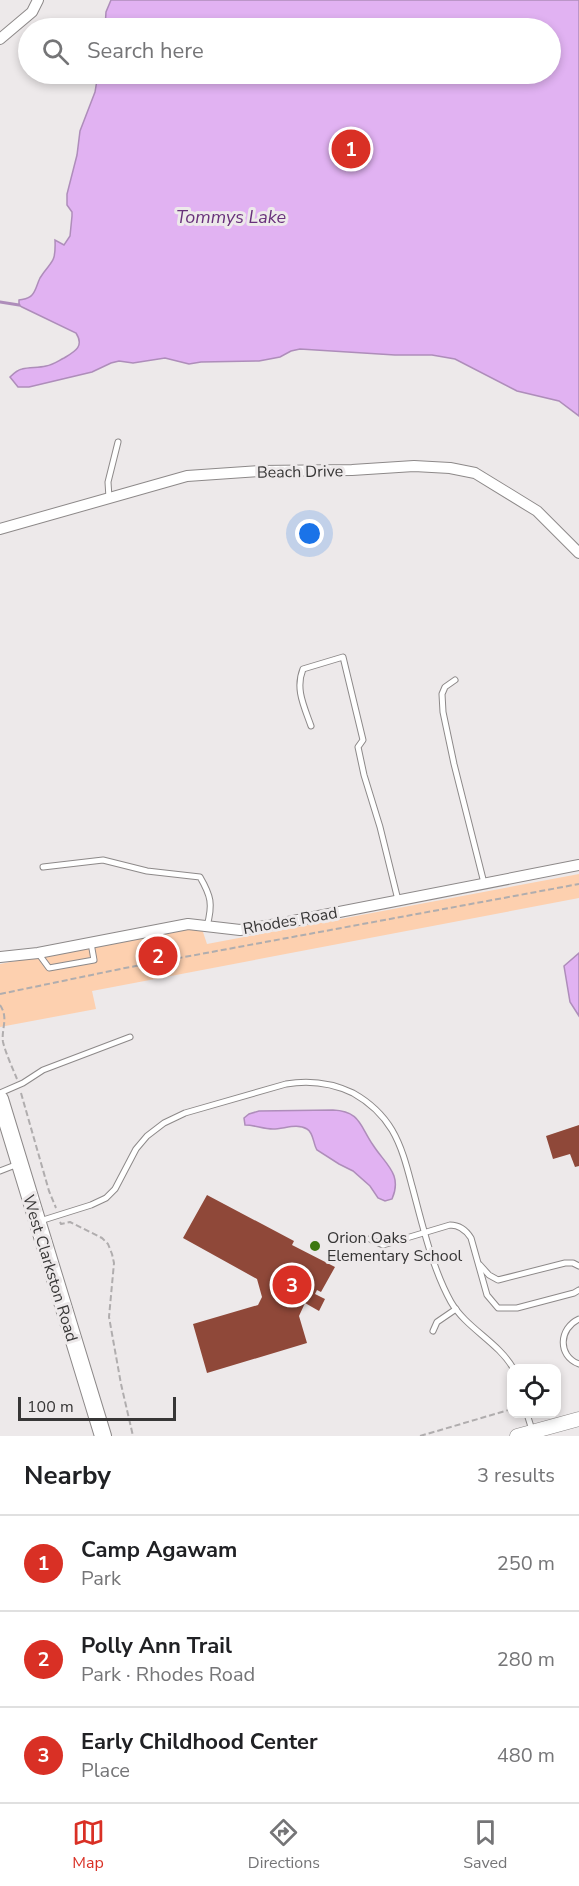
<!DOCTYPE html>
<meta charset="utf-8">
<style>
body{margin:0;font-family:"Nunito Sans",sans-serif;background:#f6f6f6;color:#202124}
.controls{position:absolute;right:18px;bottom:18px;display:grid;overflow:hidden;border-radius:12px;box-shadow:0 3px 9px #0003}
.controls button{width:54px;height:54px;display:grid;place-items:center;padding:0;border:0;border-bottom:2px solid #e0e0e0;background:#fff;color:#202124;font:30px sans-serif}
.scale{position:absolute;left:18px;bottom:15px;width:158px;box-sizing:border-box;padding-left:6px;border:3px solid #373636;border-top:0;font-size:16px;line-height:21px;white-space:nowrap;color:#373636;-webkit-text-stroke:4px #ede9ea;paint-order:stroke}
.you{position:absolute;left:310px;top:534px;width:21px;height:21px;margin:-15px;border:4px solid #fff;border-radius:50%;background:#1a73e8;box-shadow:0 0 0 9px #1a73e833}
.badge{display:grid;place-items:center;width:39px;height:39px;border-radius:50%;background:#d93025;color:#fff;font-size:20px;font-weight:700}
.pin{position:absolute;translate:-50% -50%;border:3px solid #fff;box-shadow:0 2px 6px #0006}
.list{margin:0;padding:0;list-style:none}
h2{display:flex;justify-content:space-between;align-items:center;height:78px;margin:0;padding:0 24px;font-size:26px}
h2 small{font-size:20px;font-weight:400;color:#757577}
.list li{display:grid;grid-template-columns:39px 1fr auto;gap:18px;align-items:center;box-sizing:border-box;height:96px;padding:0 24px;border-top:2px solid #e0e0e0}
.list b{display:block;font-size:22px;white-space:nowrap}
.list p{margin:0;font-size:20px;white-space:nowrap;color:#757577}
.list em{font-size:20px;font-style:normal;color:#757577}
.icon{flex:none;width:33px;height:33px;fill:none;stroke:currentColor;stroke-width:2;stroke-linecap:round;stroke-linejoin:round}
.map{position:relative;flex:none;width:579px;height:1436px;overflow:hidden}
.search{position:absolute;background:#fff;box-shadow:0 3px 9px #0003;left:18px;right:18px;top:18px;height:66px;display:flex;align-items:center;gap:15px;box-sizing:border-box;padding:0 21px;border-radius:33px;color:#757577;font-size:22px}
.sheet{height:366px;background:#fff}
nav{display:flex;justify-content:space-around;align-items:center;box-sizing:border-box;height:84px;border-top:2px solid #e0e0e0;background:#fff;font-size:16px;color:#757577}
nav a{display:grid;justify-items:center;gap:3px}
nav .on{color:#d93025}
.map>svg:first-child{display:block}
.green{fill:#fdd0af}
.water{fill:#e1b2f2;stroke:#ae8dba;stroke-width:1.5}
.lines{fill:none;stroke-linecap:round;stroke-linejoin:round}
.stream{stroke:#ae8dba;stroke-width:3}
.building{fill:#8f4839}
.service-casing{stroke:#8d8989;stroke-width:7}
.minor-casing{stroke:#8d8989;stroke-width:12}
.tertiary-casing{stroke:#8d8989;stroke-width:15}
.secondary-casing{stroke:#8d8989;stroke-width:18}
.path{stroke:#b0adae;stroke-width:2;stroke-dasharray:6 3;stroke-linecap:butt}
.service{stroke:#fff;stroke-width:5}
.minor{stroke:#fff;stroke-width:10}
.tertiary{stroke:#fff;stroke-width:14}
.secondary{stroke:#fff;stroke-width:16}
.poi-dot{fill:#3d7811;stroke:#ede9ea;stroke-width:2}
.labels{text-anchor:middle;stroke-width:6;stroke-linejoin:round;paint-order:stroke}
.street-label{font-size:16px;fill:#373636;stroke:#ede9ea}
.poi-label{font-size:16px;fill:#373636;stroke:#ede9ea;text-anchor:start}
.water-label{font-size:18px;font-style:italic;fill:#68317b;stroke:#ede9ea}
</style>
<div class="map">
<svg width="579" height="1436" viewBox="0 0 579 1436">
<rect width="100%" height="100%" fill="#ede9ea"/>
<!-- green -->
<path class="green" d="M579 874V898L92 991 96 1009 0 1027V964L201 926 207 944Z"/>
<!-- water -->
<g class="water">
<path d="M111 0H579V416L559 401 517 391 455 359 432 355H395L300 349 291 351 280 357 259 361 201 362 189 364 165 358 133 363 119 361 111 363 92 372 29 387H18L10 377C14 373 17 370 22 369 30 367 38 368 46 366 53 365 58 361 64 358 74 352 85 347 76 333L22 307 19 305V300C23 299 29 299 32 295 36 291 37 284 40 278 51 260 56 265 55 240L64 245 70 236 72 216V212L67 205V194L77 155 80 131 95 92 98 74H550V28H105L106 12Z"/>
<path d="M579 953V1016L570 1002 564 966Z"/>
<path d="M333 1110C360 1111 360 1126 373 1145 385 1164 403 1174 392 1199L385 1201 378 1198 370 1186 353 1171 339 1164 317 1150C313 1144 314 1133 307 1129 297 1123 284 1129 273 1129 263 1129 255 1125 245 1125L244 1118 249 1114 259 1111Z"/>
</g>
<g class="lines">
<!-- stream -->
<path class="stream" d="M0 302 19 305"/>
</g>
<!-- building -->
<g class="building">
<path d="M579 1125V1166L575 1167 570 1154 553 1159 546 1136Z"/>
<path d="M207 1195 294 1241 292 1245 335 1267 321 1292 317 1290 315 1294 325 1299 319 1311 305 1303 299 1316 307 1343 207 1373 193 1324 258 1305 262 1297 257 1279 183 1238Z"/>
</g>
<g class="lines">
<defs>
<g id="service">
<path d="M109 498 108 482 118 442"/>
<path d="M455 680 445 687 442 694 443 712 454 764 484 883"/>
<path d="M311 726C304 706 295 689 303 669L343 657 363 740 358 747 364 775 380 827 398 900"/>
<path d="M43 867 103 860 147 871 200 877C211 896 213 904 207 926"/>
<path d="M38 953 49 968 94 960 91 943"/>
<path d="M0 1093 23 1083 43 1070 130 1037"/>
<path d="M0 1171 18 1164"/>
<path d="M40 1221 91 1205 106 1198 115 1189 136 1149 147 1136 164 1123 185 1113 286 1084C309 1080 332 1083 353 1093 369 1102 383 1115 392 1130 402 1147 407 1167 412 1186 422 1223 432 1268 451 1302 466 1328 498 1342 513 1368"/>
<path d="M370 1239 383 1245 450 1225C460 1225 466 1230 471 1238L487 1295 498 1308H517L574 1293 579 1290"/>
<path d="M480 1265 489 1275 498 1280 565 1263H573L579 1266"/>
<path d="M579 1319C559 1328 557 1356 579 1364"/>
<path d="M433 1331 437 1322 456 1309"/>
<path d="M527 1414 532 1430"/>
</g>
<g id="minor">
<path d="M0 39 32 12 38 0"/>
<path d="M0 529 187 476 260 471 352 470 414 466 450 468 475 473 537 511 579 553"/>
<path d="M0 957 38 953 188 924 240 930 283 923 579 865"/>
</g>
<path id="tertiary" d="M517 1436 579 1419"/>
<path id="secondary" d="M0 1099 103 1436"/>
</defs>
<!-- service casing -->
<use href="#service" class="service-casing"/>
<!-- minor casing -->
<use href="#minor" class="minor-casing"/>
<!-- tertiary casing -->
<use href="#tertiary" class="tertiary-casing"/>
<!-- secondary casing -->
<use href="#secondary" class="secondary-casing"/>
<!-- path -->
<g class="path">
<path d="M0 994 125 968 579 884"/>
<path d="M0 1005C9 1018 1 1029 3 1042 6 1054 12 1067 17 1079"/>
<path d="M21 1093 49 1191 56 1208"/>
<path d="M60 1222 61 1224 70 1222 102 1238 108 1244 112 1254 114 1263 109 1317 121 1384 133 1436"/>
<path d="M420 1436 512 1409"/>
</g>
<!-- service -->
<use href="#service" class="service"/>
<!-- minor -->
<use href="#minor" class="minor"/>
<!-- tertiary -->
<use href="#tertiary" class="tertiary"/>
<!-- secondary -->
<use href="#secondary" class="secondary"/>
</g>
<!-- markers -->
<circle class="poi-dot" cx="315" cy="1246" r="6"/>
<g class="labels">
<!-- street labels -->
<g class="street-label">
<text transform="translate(300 471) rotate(-1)" y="6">Beach Drive</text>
<text transform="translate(290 920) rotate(-10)" y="6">Rhodes Road</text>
<text transform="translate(51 1268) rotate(73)" y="6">West Clarkston Road</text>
</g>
<!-- poi labels -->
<g class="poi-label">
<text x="327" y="1243">Orion Oaks<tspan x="327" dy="18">Elementary School</tspan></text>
</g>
<!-- water labels -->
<g class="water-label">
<text x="231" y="223">Tommys Lake</text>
</g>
</g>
</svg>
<div class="controls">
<button><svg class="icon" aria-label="locate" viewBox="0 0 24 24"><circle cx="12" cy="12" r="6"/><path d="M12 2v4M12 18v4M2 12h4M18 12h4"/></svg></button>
</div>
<div class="scale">100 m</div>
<div class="you"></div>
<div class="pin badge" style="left:351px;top:149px">1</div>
<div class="pin badge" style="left:158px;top:956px">2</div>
<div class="pin badge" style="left:292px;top:1285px">3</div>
<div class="search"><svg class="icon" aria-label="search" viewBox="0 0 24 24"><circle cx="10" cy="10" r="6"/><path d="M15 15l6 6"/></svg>Search here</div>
</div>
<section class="sheet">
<h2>Nearby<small>3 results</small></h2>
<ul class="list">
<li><span class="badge">1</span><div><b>Camp Agawam</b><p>Park</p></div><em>250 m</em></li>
<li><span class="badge">2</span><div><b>Polly Ann Trail</b><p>Park · Rhodes Road</p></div><em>280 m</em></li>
<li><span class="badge">3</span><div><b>Early Childhood Center</b><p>Place</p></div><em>480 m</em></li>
</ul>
</section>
<nav>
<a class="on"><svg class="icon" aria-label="map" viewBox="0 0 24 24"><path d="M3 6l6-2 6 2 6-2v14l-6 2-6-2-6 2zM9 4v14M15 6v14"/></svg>Map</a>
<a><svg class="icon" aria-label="directions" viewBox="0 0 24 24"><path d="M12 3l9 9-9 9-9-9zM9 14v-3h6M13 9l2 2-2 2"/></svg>Directions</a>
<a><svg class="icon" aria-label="saved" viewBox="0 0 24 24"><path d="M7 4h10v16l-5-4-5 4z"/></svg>Saved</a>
</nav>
